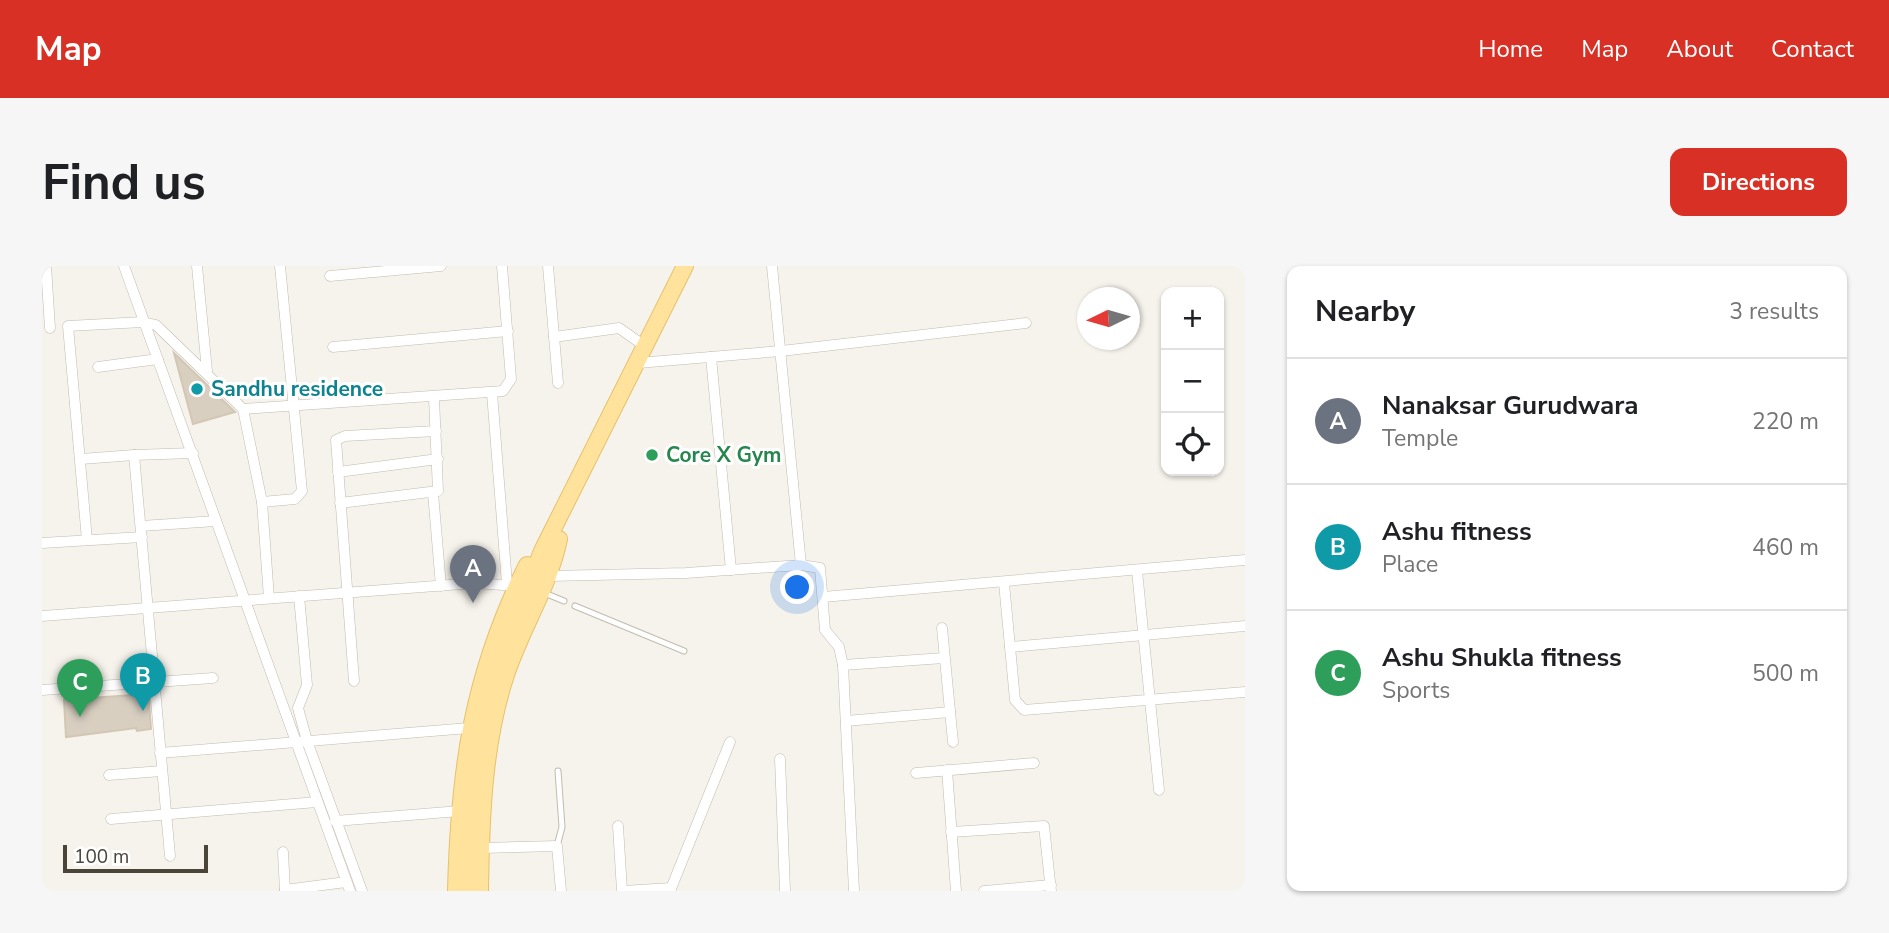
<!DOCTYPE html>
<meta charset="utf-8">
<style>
body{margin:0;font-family:"Nunito Sans",sans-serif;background:#f6f6f6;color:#202124}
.controls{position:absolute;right:21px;top:21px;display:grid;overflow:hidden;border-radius:14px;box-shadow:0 2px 5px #0004}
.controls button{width:63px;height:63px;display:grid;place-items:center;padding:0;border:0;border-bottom:2px solid #e0e0e0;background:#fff;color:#202124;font:35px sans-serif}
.compass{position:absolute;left:1035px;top:21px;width:63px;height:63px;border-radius:50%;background:#fff;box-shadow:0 2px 5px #0004;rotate:265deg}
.scale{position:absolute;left:21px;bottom:18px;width:145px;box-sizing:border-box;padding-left:7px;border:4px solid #4b4439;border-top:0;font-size:19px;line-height:24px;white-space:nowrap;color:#4b4439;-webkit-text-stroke:5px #fff;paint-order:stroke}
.you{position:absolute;left:756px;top:322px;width:24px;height:24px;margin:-18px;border:5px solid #fff;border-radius:50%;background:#1a73e8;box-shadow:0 0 0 10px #1a73e833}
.badge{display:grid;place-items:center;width:46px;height:46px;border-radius:50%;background:#d93025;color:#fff;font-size:23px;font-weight:700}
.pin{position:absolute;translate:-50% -58px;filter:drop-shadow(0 2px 4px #0008)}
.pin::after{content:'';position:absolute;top:37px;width:24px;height:21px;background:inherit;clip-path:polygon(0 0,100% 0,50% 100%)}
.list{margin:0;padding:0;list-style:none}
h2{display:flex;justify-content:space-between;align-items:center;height:91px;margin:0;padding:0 28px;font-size:30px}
h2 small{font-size:23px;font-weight:400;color:#757577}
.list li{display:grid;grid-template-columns:46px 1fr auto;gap:21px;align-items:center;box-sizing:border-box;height:126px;padding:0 28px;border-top:2px solid #e0e0e0}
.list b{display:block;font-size:26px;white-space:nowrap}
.list p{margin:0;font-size:23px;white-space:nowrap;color:#757577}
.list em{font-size:23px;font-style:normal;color:#757577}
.icon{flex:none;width:38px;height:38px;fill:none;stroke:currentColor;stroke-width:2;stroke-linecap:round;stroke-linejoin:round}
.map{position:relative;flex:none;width:1203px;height:625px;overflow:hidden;border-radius:14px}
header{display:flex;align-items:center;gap:42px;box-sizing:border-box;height:98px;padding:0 35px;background:#d93025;color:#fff}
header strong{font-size:33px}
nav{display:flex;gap:38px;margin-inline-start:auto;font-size:24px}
.intro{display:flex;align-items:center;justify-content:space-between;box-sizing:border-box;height:168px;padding:0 42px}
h1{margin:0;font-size:49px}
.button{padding:18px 32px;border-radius:14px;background:#d93025;color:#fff;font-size:24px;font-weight:700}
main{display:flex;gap:42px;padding:0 42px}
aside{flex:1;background:#fff;border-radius:14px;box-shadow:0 2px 5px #0004}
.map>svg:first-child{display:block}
.building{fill:#d8cfc1;stroke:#d3c7b4;stroke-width:2}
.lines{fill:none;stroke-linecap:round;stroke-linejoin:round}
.service-casing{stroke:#c2bbae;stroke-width:7}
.minor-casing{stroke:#c2bbae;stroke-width:11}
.primary-casing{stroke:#e6c16a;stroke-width:18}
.service{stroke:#fff;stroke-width:5}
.minor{stroke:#fff;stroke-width:10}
.primary{stroke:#ffe39c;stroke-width:16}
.culture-dot{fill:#0f9aa8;stroke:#fff;stroke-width:2.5}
.leisure-dot{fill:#2e9e5b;stroke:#fff;stroke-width:2.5}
.labels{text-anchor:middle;stroke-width:6;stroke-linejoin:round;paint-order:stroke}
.culture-label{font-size:21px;font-weight:bold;fill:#0d838f;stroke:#fff;text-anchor:start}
.leisure-label{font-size:21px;font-weight:bold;fill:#27864d;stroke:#fff;text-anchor:start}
</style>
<header>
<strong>Map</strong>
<nav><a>Home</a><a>Map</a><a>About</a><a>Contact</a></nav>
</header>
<div class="intro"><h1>Find us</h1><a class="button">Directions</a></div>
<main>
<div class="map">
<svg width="1203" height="625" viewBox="0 0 1203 625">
<rect width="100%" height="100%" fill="#f6f3ec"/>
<!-- building -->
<g class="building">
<path d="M132 87 193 146 151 158Z"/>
<path d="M106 424 109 463 95 465 94 462 24 471 22 434 90 429 89 427Z"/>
</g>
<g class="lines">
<defs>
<g id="service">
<path d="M500 326 522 335"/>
<path d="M533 340 642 385"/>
<path d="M515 580 520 561 516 505"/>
</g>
<g id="minor">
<path d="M4 0 8 62"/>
<path d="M82 0 308 625"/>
<path d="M155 0 165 105"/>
<path d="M506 0 516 117"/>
<path d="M730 0 759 299"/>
<path d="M288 10 399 0"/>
<path d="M512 71 577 62 604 81"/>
<path d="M291 81 466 65"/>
<path d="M669 91 689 304"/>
<path d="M596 97 739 85 984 57"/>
<path d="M56 101 116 93"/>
<path d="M450 127 465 318"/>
<path d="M201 143 461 125 469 113 460 0"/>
<path d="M39 193 92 189"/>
<path d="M296 206 396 193"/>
<path d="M391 227 399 320"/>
<path d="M220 236 253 233 260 225 238 0"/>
<path d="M298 237 396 225 392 132"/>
<path d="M99 260 174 255"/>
<path d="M45 274 26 60 101 56 114 59 201 143 220 236 227 332"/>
<path d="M0 277 100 271"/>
<path d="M1095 305 1117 524"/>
<path d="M507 310 644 307 759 299 778 302 783 364 797 381 801 399 812 625"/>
<path d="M962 317 973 434 982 444 1203 426"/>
<path d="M257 330 265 419 256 442 265 475 320 625"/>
<path d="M781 331 1203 294"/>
<path d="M0 350 433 317 475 320"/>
<path d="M900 362 911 476"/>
<path d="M968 381 1203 360"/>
<path d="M801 399 902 392"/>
<path d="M312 415 294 174 303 170 394 165"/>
<path d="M0 424 171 412"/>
<path d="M804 455 908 446"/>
<path d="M118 487 427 462"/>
<path d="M738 493 743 625"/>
<path d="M905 504 914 625"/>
<path d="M874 507 992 497"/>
<path d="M67 509 120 505"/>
<path d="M69 553 275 536"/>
<path d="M293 555 418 545"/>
<path d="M576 560 580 625"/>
<path d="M909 566 1002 560 1009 625"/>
<path d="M440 582 515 580 519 625"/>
<path d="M241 586 243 625"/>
<path d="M128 590 92 189 151 187"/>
<path d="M243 624 304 616"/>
<path d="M581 625 629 622"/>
<path d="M628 625 688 476"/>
<path d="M942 625 1009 619"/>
</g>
<g id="primary">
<path d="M414 625C417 504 430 409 485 299"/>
<path d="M426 625 430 522 444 441 455 398 500 285 643 0"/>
<path d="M438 625C439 555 441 480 463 412 478 364 507 322 517 273"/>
</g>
</defs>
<!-- service casing -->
<use href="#service" class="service-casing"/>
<!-- minor casing -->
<use href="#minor" class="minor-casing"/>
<!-- primary casing -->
<use href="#primary" class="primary-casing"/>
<!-- service -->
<use href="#service" class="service"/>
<!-- minor -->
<use href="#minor" class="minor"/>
<!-- primary -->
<use href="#primary" class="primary"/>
</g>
<!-- markers -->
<circle class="culture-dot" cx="155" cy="123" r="7"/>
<circle class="leisure-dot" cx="610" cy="189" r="7"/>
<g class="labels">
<!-- culture labels -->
<g class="culture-label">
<text x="169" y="130">Sandhu residence</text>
</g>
<!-- leisure labels -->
<g class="leisure-label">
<text x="624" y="196">Core X Gym</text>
</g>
</g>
</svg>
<div class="controls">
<button>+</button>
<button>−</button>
<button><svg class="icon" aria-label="locate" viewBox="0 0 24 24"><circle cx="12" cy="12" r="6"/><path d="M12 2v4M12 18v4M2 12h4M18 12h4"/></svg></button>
</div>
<svg class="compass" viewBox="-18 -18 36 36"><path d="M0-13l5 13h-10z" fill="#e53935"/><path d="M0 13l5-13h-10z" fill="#757577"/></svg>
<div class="scale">100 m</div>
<div class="you"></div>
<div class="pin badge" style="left:431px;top:337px;background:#6b7280">A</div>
<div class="pin badge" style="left:101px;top:445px;background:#0f9aa8">B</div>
<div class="pin badge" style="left:38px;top:451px;background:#2e9e5b">C</div>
</div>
<aside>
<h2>Nearby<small>3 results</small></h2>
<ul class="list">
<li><span class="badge" style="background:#6b7280">A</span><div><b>Nanaksar Gurudwara</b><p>Temple</p></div><em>220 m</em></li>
<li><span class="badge" style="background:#0f9aa8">B</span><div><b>Ashu fitness</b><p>Place</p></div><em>460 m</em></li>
<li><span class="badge" style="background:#2e9e5b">C</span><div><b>Ashu Shukla fitness</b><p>Sports</p></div><em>500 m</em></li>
</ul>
</aside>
</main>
